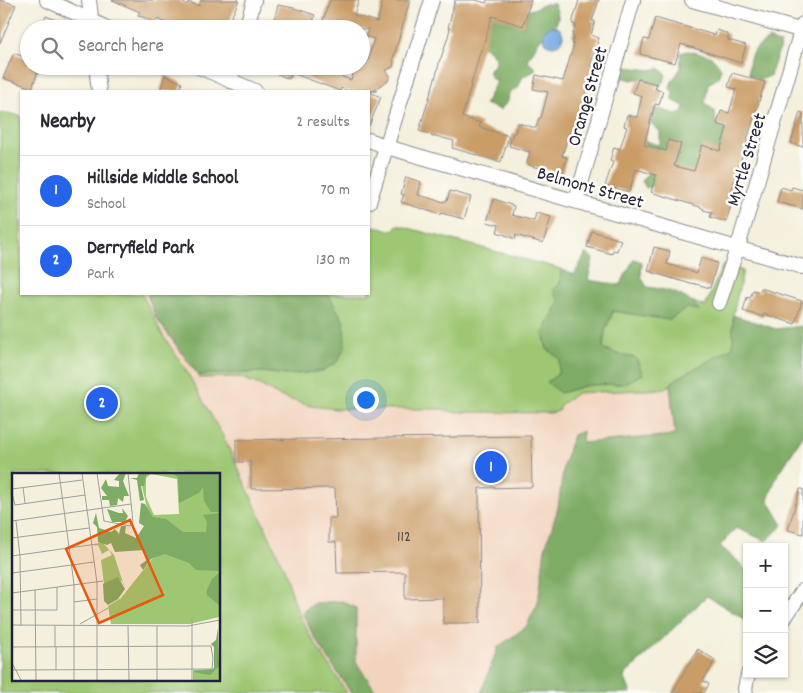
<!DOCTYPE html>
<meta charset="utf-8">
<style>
body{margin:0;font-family:Dekko,sans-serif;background:#f2f2f3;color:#2b2b33}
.controls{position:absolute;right:15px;bottom:15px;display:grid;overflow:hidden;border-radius:0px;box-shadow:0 1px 4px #0004}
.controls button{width:45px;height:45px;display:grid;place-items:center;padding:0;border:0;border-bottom:1px solid #e1e1e2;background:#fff;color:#2b2b33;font:25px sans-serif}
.you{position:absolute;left:365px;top:399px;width:18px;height:18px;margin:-12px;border:4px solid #fff;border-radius:50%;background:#1a73e8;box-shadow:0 0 0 8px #1a73e833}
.badge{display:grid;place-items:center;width:32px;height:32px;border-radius:50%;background:#2563eb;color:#fff;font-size:16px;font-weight:700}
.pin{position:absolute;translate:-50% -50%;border:2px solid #fff;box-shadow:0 1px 5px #0006}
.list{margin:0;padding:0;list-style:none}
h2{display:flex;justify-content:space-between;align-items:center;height:65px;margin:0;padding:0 20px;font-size:21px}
h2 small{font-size:16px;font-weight:400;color:#7c7c81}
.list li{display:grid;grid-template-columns:32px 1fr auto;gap:15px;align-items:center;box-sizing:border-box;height:70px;padding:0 20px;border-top:1px solid #e1e1e2}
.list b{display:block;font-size:19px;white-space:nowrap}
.list p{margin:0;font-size:16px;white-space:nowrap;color:#7c7c81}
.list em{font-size:16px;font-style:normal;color:#7c7c81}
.icon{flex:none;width:28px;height:28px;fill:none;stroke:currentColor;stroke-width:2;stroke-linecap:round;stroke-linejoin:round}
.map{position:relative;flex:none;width:803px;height:693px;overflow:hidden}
.search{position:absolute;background:#fff;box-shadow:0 1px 4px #0004;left:20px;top:20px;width:350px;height:55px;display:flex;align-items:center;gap:12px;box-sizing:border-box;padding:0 18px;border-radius:28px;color:#7c7c81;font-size:19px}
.panel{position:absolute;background:#fff;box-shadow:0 1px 4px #0004;left:20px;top:90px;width:350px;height:205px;border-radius:0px}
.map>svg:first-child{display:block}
.built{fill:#f2d4be}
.green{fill:#9ec773;stroke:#607457;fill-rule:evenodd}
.forest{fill:#7eac65;stroke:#506750}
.water{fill:#72a7df;stroke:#4a648d}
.building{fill:#ca9d68}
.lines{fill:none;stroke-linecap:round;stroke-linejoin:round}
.minor-casing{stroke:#8b898c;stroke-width:16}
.minor{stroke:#fff;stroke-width:14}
.labels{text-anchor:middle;stroke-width:5;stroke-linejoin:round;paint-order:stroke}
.number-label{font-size:16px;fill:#4c4146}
.street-label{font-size:19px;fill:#22223b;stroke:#fdfcf7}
.inset-road{fill:none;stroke:#a09e9c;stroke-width:1}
.view{fill:#e8590c;fill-opacity:0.15;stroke:#e8590c;stroke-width:2.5}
.inset-edge{fill:none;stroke:#22223b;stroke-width:2.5}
</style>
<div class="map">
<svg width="803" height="693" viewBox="0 0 803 693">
<rect width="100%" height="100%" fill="#fdfcf7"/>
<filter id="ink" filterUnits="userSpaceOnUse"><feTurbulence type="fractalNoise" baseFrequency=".02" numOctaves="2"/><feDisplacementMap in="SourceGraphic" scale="10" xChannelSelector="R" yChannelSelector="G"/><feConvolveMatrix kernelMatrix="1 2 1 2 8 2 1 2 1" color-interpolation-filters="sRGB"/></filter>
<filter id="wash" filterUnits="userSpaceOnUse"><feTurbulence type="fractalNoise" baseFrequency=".0096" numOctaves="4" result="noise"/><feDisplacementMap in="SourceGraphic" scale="20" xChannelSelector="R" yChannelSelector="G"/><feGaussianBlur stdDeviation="1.12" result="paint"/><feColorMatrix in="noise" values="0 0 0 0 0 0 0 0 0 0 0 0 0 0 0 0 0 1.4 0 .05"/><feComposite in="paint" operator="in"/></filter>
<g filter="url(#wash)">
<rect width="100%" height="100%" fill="#f4f0dd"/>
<!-- built -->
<path class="built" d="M142 294H369L803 344 587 693H347L309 634 298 612 283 566 225 440 184 367 162 334Z"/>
<!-- green -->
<g class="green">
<path d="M0 112 21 116V294H142L162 334 184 367 225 440 283 566 298 612 309 634 347 693H0ZM14 474H219V679H14Z"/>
<path d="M369 225 393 231 397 225 561 269 559 302 543 333 547 349 560 359 558 374 560 393 588 385 623 384 636 358 617 354 603 348 605 331 613 311 669 320 687 307 699 310 692 301 705 307 723 264 743 271 733 315 734 347 676 379 665 389 577 393 560 405 559 411 551 413 453 412 442 409H336L310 406 279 396 260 385 239 377 199 378 198 375 262 372 287 375 323 371 344 323 328 294H369Z"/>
</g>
<!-- forest -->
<g class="forest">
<path d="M545 4H554C566 27 547 29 537 44 533 50 534 53 528 57L529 63 536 68 533 72 523 76 518 88 509 93 508 101 500 110 485 104 497 80 492 79 489 74V69L494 66 495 57 485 47 477 42 490 11 513 20 523 27 528 11Z"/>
<path d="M769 39 781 44 770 76 760 80 749 75C748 54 752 50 769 39Z"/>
<path d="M688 51C705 55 713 53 721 69L718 78 708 84 705 103 715 111 716 125 726 129 727 144 720 150 712 153 715 166 646 188 642 181C649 169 660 164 658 148L649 150 632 144 646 141 658 145 660 143V131C649 123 646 119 645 105L676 114 682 112 684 106 672 100 673 92 670 89 671 83 681 68 680 53Z"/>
<path d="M626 67 651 70 659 68 666 74 664 82 659 86 641 78 632 80 621 77Z"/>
<path d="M586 253 593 259 588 280 620 285 634 259 642 262 641 277 647 287C669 290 685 293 700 311L687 308 669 320 613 311 605 331 603 348 617 354 636 358 643 374 623 384 588 385 560 393 547 382 558 374 560 359 547 349 543 333 559 302 553 289 560 284 561 269 574 275Z"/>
<path d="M147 294H328L344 322 345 347 338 361 323 371 286 375 262 372 198 375 156 318Z"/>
<path d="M733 315 776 329 803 326V436L776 478 768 500 783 525 766 541 736 528 720 546 740 563 747 572V621L707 596 624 676 631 693H481L498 647 526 627 538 603 545 549 558 508 564 464 573 435 583 431 582 443 675 435 670 385 676 379 733 347Z"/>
<path d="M342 601 356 608V662L377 693H351L313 635 302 612 315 603Z"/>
</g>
<!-- water -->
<circle class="water" cx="553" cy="36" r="10"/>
<g id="blocks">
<!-- building -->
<g class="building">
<path d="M0 0 16 5 0 43Z"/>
<path d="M112 0H177L187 5 188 2 199 6 201 0H239L226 29H178L157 19 154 22 138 15 140 12Z"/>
<path d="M330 0H359L354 15 377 22 383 0H410L393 59 394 61 393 67 386 70 390 76 388 81 374 89 377 91H347L341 88 340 91 292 73 289 79 260 66H325L323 70 351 80 355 66H361V58L368 60 374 39 366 36 368 29H339L340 25 323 20Z"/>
<path d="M455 0H476L486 3 487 0H531L523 26 492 16 482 50 481 49 462 117 481 123 479 127 509 136 501 162 452 148 454 141 436 136 432 137 431 134 419 131 437 72 440 59 441 58 448 37 450 28H448Z"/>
<path d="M579 0H599L592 21H595L591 35 599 38 590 66 594 67 580 115H578L573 134 569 133 562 156 567 157 562 174 531 166 527 163 530 152 509 146 513 133H515L518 123 536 128 539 118H541L548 92 533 89 536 75 563 81 574 44H572L574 37 572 36 576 25 572 24Z"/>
<path d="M278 5 294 8 315 15 311 29H302L274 20Z"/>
<path d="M46 16 77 29H40Z"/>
<path d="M655 18 714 35H715L717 30 728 34V40L746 45 741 63 681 44 675 63 640 54 644 39 649 40Z"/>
<path d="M14 53 29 59V66H40L32 88 3 78Z"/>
<path d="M732 73 765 82 735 179 729 201 732 202 726 222 710 217 712 212 703 210 704 209 700 207 651 192 656 175 636 169 629 192 605 186 613 162 610 161 614 147 620 149 627 127 624 126 627 115 637 117 642 96 633 93 638 79 657 84 655 89 663 91 659 105 655 104 644 145 666 151 668 140 681 144 674 166 694 171 702 145 720 151 727 127 717 124 721 111 729 113 736 89 728 87Z"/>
<path d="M165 75 182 83 179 91H160Z"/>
<path d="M369 92 381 97 369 126Z"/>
<path d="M800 112 803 113V147L791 143Z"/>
<path d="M406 177 421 182 418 195 444 202V201H447L450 191 471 197 464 219 441 213V215L401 202 404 195 401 194Z"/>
<path d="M781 187 791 190 792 187 803 190V209L777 202Z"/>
<path d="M494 199 514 206 512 215 534 221 536 213 551 217 543 243 515 235 516 239 497 232 499 225 487 222Z"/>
<path d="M592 231 621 240 617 251 613 250 612 254 587 247Z"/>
<path d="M654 247 670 251 667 264 697 273 701 258 717 263 710 288 692 283 691 284 648 271Z"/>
<path d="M761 288 802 301 795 324 764 314V317L743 311 747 297 750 298 753 290 760 292Z"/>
<path d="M531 436 532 487 479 488 480 623H443V598L405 599V572L337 573 336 542H329V518H336L335 488 251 489V462H236V440Z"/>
<path d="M800 489H803V534L788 530Z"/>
<path d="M698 649 715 660 703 681 709 684 704 693H672Z"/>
</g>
</g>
</g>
<g filter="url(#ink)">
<use href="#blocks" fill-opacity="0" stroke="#8b898c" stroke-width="1"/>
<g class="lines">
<defs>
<g id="minor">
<path d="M47 0 109 29"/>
<path d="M89 0 92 26"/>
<path d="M692 0 803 31"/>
<path d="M246 29 254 0"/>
<path d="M96 66 99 91"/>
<path d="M197 66 255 91"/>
<path d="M230 81 234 66"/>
<path d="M369 140 387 147 803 267"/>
<path d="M576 201 633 0"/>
<path d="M369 202 432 0"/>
<path d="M719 303 740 240 803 24"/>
<path d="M784 619 803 590"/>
<path d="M746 693 745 689 748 674"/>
</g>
</defs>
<!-- minor casing -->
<use href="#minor" class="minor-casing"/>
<!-- minor -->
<use href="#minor" class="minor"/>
</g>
</g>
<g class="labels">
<!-- number labels -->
<g class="number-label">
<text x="404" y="541">112</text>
</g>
<!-- street labels -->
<g class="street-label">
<text transform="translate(586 96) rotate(-74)" y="7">Orange Street</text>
<text transform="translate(745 159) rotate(-73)" y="7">Myrtle Street</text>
<text transform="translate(591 186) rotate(16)" y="7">Belmont Street</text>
</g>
</g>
<!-- overview -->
<g transform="translate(12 473)">
<rect width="208" height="208" fill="#f4f0dd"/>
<path d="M127 0H207V144L178 151H99L96 133 109 125 140 86 146 83ZM139 1 165 6 167 41 142 42 134 24V5ZM89 68 102 82 113 116 110 108 92 111 89 87 100 82 97 77 90 81 86 72 82 73ZM207 185V207H181V197L201 196Z" fill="#9ec773" fill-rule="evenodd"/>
<path d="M108 0H114L111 8 117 23H112L111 29 106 25 105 32 98 33 97 27H90V23H95L89 15 94 6 96 13 107 14V8L102 7ZM127 0H139L134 2 132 13H129L132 27 128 28 125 7 118 5H125ZM141 0H207V39H199L192 28 191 14 187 20 167 30 166 4 161 1ZM129 30 133 31 141 44 154 46 171 59H194L195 49 191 42 207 40V98L184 97 177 90 153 81 139 86 131 97 128 92 135 87 132 77 103 79 99 70 95 72 86 69 85 54 81 50 84 40 87 55 99 59 103 56 107 61 109 53H114L113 60 124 65 132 53 127 50ZM110 35 116 43 113 49H100L95 36 107 40H111ZM207 100H208L207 132 195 122V117L200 106ZM106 104 113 116 106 126 96 132 92 128 91 111ZM206 155 207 193 198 202 182 199 181 207 182 198 202 196V174L199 171 204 167Z" fill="#7eac65"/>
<path class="inset-road" d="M47 0 62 111V207M70 0 85 110V207M85 0 92 48 118 53 121 49 116 0M11 14 13 30M0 16 70 7M0 20 3 32 73 22M0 48 119 31M4 48 8 83 9 153M0 65 77 55M0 83 85 71M0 100 82 89M23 117 24 207M0 120 91 108M62 129 85 126M0 137H45V114M180 146V207M68 151 96 135M0 152 176 153 208 147M43 153V174M116 153 117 207M145 153V207M0 174 199 173 201 185 200 196 0 197M44 174V197M0 190 9 207"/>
<path class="view" d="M118 47 151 122 87 150 54 76Z"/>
<rect width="208" height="208" class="inset-edge"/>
</g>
</svg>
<div class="controls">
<button>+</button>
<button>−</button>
<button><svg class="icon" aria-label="layers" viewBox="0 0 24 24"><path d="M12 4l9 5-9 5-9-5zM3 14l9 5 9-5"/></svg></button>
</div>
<div class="you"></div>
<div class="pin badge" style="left:491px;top:467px">1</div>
<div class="pin badge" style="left:102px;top:403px">2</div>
<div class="search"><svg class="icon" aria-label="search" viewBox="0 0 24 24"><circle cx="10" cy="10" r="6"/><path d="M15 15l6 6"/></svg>Search here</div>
<section class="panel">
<h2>Nearby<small>2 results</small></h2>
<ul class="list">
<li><span class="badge">1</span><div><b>Hillside Middle School</b><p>School</p></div><em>70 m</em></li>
<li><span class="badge">2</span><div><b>Derryfield Park</b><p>Park</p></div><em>130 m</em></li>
</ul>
</section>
</div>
